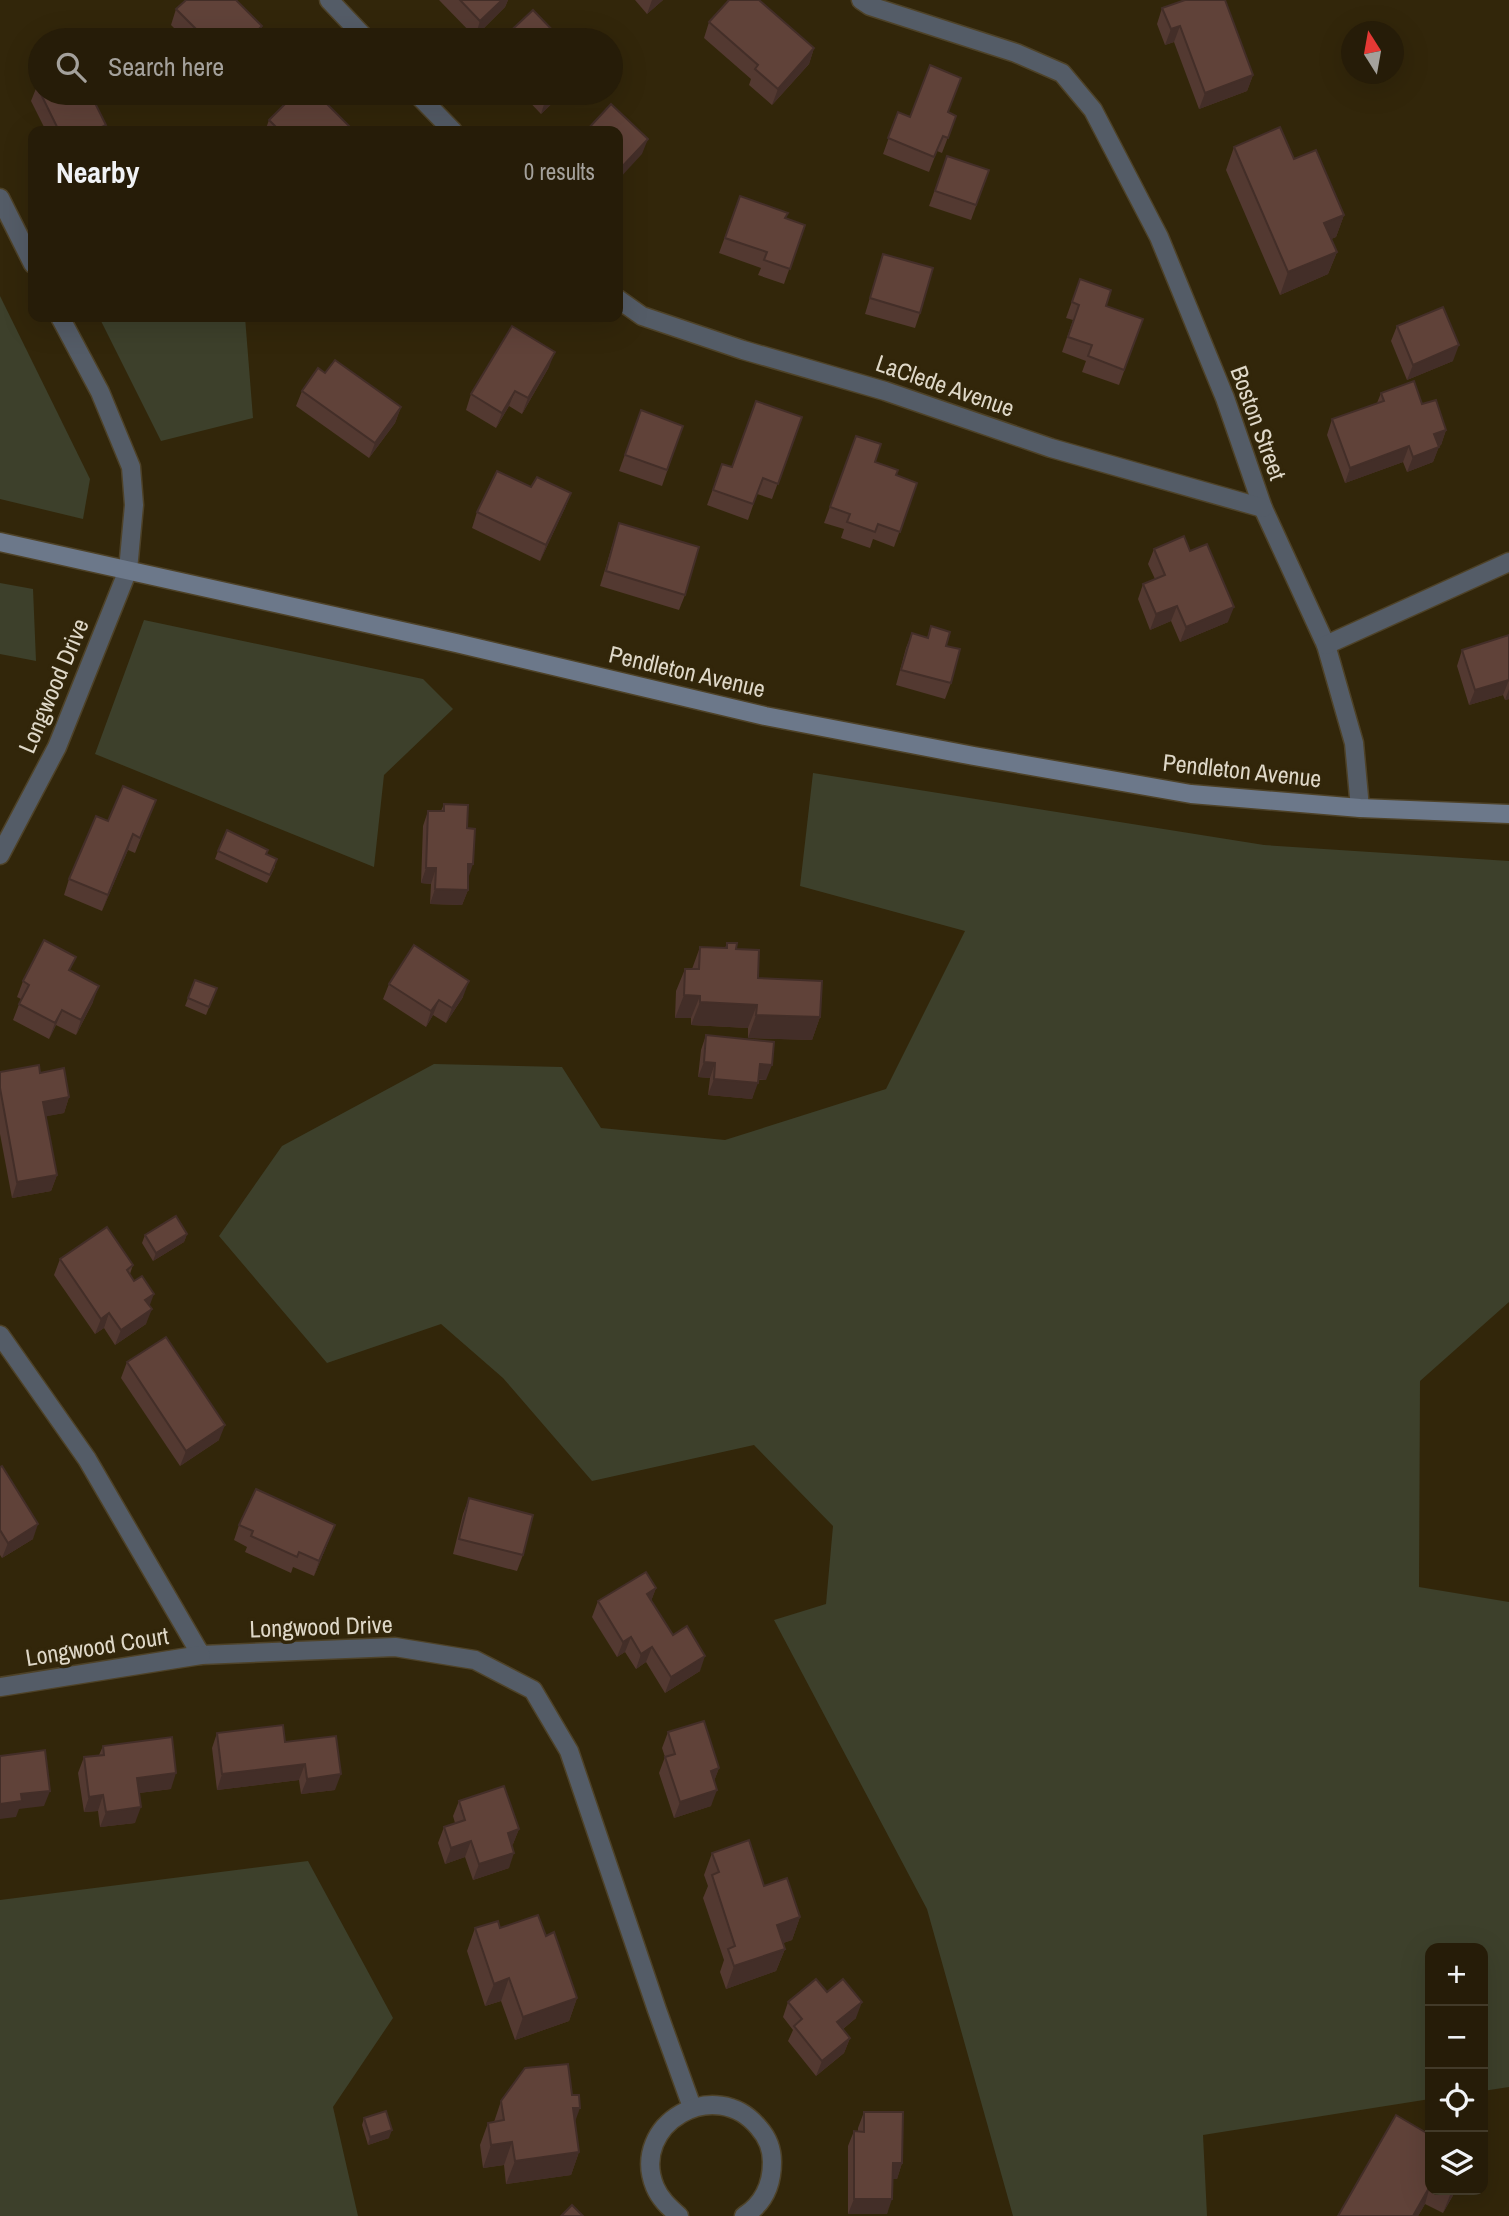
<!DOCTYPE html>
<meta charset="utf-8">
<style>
body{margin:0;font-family:"Archivo Narrow",sans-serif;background:#322916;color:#f1f3f6}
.controls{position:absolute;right:21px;bottom:21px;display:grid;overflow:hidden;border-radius:14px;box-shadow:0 7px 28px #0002}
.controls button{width:63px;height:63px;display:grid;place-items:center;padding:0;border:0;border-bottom:2px solid #423a29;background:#261c08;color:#f1f3f6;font:35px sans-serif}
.compass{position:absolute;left:1341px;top:21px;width:63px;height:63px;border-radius:50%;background:#261c08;box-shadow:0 7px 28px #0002;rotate:349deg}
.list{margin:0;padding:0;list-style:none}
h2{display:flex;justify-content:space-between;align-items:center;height:91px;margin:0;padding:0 28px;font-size:30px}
h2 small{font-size:23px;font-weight:400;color:#a4a19c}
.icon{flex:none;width:38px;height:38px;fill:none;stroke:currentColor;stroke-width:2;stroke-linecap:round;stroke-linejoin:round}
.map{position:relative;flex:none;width:1509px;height:2216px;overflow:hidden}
.search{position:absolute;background:#261c08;box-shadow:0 7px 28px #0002;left:28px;top:28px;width:595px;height:77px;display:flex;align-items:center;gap:18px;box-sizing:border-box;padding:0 24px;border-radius:38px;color:#a4a19c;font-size:26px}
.panel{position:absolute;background:#261c08;box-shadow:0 7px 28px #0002;left:28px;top:126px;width:595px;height:196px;border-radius:14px}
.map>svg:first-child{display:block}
.green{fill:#3d402b}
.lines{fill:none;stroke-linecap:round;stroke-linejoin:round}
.street-casing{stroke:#4e4228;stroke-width:21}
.secondary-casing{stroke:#4e4228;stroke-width:21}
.street{stroke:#545c67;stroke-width:18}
.secondary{stroke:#6c788a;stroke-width:18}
.wall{fill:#533931}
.shaded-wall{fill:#432e28}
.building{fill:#604239;stroke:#432e28;stroke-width:2}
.labels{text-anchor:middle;stroke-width:7;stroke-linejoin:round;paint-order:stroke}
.street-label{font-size:24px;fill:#dfd8c8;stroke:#32260a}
</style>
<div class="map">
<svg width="1509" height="2216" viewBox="0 0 1509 2216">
<rect width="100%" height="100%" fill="#32260a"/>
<!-- green -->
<g class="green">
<path d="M0 296 90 479 83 519 0 499Z"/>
<path d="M99 317H245L253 418 161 441Z"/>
<path d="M0 583 33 589 36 661 0 654Z"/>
<path d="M144 620 423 679 453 709 384 775 374 867 95 754Z"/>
<path d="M813 773 1264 845 1509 861V1302L1420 1381 1419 1587 1509 1602V2087L1483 2091V1948H1430V2099L1203 2135 1207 2216H1013L927 1909 774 1620 826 1604 833 1526 754 1445 592 1481 503 1378 441 1324 327 1363 219 1236 282 1146 434 1064 562 1067 601 1128 725 1140 886 1089 965 931 800 886Z"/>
<path d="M308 1861 393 2018 333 2107 358 2216H0V1900Z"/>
</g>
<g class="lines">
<defs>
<g id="street">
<path d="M329 0 367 40"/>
<path d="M861 0 870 6 1016 53 1062 73 1093 110 1159 237 1225 398 1263 508 1326 645 1354 743 1360 808"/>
<path d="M416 93 453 131"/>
<path d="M0 198 33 264"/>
<path d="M618 299 642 316 743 350 885 391 1051 448 1263 508"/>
<path d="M1326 645 1509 562"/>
<path d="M0 855 57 747 128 570 134 505 131 467 100 392 60 317"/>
<path d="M0 1335 87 1459 201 1655 395 1647 475 1660 533 1690 569 1751 657 2010 692 2107"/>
<path d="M0 1687 201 1655"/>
<path d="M679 2216C669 2207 660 2199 655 2187 629 2124 716 2074 759 2128 767 2137 772 2149 772 2162 772 2185 763 2204 744 2216"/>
</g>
<path id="secondary" d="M0 542 456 643 765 716 974 756 1191 794 1360 808 1509 814"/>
</defs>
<!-- street casing -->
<use href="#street" class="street-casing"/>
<!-- secondary casing -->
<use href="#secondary" class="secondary-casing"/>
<!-- street -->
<use href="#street" class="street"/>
<!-- secondary -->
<use href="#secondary" class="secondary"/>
</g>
<!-- wall -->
<g class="wall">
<path d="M439 0H508L505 7 475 37Z"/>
<path d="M635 0H663L647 14Z"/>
<path d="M1162 8 1253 75 1247 91 1199 109 1174 42 1165 45 1157 24Z"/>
<path d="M176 9 262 26 257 40H186L171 25Z"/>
<path d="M709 22 814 48 809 64 772 105 749 85 751 79 704 38Z"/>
<path d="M37 86 106 125 104 131H46L31 101Z"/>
<path d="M521 93H563L541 114Z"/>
<path d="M898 112 910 117 948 112 956 116 942 153 937 151 929 172 883 154Z"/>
<path d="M269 120 354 131H265Z"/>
<path d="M1234 147 1294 159 1344 215 1336 237 1331 239 1337 252 1328 274 1280 295 1226 170Z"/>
<path d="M947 156 989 170 971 220 929 206Z"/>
<path d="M740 196 786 218 805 225 784 284 758 275 761 268 719 253Z"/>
<path d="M883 254 920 313 915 328 865 314Z"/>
<path d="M1080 279 1106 306 1143 319 1119 385 1082 372 1086 361 1062 352 1073 320 1066 318Z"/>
<path d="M1397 326 1453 361 1407 380 1391 341Z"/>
<path d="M549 367 522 414 509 406 496 428 466 410 471 394Z"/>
<path d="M325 373 401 407 395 423 369 458 296 406 302 391Z"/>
<path d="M1381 393 1446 430 1441 445 1439 446 1433 462 1407 472 1403 462 1345 483 1327 435 1332 419 1377 403Z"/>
<path d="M641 410 683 426 662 486 619 471Z"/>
<path d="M802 417 772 499 757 494 748 520 707 505 722 464 732 467Z"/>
<path d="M856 436 875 462 896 475 917 483 894 547 873 539 870 548 841 538 844 529 824 523Z"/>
<path d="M531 487 571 493 565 508 540 561 472 528 477 512Z"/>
<path d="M619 523 685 595 679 610 600 586Z"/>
<path d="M1154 549 1190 551 1228 622 1180 642 1171 621 1150 630 1138 599 1143 584 1155 579 1148 564Z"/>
<path d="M931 626 946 646 951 683 945 699 896 685 906 648 912 633 927 638Z"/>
<path d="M1509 635V699L1505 700 1503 695 1469 705 1457 666 1462 650Z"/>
<path d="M156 800 135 853 128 850 102 911 64 895 69 879 108 821Z"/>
<path d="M444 804 467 828 468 890 462 905 430 904 431 884 421 883 423 826 428 811H441Z"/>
<path d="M218 851 266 854 275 867 267 883 215 859Z"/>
<path d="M727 943 736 949 758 978 820 1017 812 1040 748 1038V1028L691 1025V1018H675L676 991 685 969H692L700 947 725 948Z"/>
<path d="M71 971 93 1002 76 1035 56 1025 49 1039 13 1020 21 999 17 997 23 981Z"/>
<path d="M195 980 217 988 206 1015 185 1006Z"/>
<path d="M389 984 463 997 446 1023 433 1015 426 1027 383 999Z"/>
<path d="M706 1035 766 1080H758L752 1099 708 1095 710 1078 698 1077 701 1050Z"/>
<path d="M0 1072 40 1073 69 1097 64 1113 46 1116 57 1175 51 1191 12 1198 0 1134Z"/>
<path d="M187 1234 184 1242 153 1261 142 1243 145 1235Z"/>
<path d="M60 1259 133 1265 130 1274 149 1306 146 1324 115 1345 104 1328 95 1334 54 1275Z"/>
<path d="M127 1362 219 1440 180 1466 121 1378Z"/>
<path d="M0 1467 33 1539 2 1558 0 1555Z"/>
<path d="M469 1498 523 1555 517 1571 453 1554 463 1514Z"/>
<path d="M239 1525 329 1540 314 1576 293 1567 291 1573 245 1552 247 1547 234 1540Z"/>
<path d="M656 1588 651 1601 673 1635 700 1671 665 1693 646 1662 636 1669 625 1652 617 1657 592 1617 598 1601Z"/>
<path d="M668 1732 719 1768 714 1781 711 1806 674 1818 659 1773 665 1757 662 1748Z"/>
<path d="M217 1733 285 1742 335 1790 301 1794 299 1780 217 1790 212 1748Z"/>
<path d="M103 1746 171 1789 139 1793 135 1823 100 1827 98 1811 84 1812 78 1773 84 1757 99 1755Z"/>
<path d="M459 1801 519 1829 513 1844 512 1845 509 1868 473 1880 465 1857 445 1864 438 1843 444 1827 455 1823 453 1816Z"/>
<path d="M712 1853 764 1886 800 1917 792 1940 783 1943 785 1949 776 1971 726 1989 720 1972 724 1960 703 1898 708 1886 704 1875Z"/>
<path d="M475 1928H500L546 1936 577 1998 569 2021 515 2040 501 2001 485 2006 467 1951Z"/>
<path d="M827 1992 856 2018 843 2029 850 2038 844 2053 816 2076 788 2041 793 2030 783 2017 788 2002Z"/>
<path d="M501 2101 575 2122 579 2152 571 2175 506 2184 504 2165 483 2168 480 2145 488 2123 494 2122Z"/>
<path d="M864 2112 902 2163 897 2179H893L887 2214H848V2146L854 2131H858V2128Z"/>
<path d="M364 2118 389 2138 368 2145 362 2125Z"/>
<path d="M1430 2135V2190H1456L1443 2213 1425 2204 1418 2216H1338Z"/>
</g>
<!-- shaded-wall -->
<g class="shaded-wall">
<path d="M502 0H508L505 7 475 37 480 21Z"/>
<path d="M652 0H663L647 14Z"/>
<path d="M262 26 257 40H248Z"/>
<path d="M1180 26 1174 42 1165 45 1171 29Z"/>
<path d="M814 48 809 64 772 105 778 89Z"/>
<path d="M1253 75 1247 91 1199 109 1205 93Z"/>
<path d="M552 93H563L541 114 546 98Z"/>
<path d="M106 125 104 131H94Z"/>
<path d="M648 139 642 154 618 180V171Z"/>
<path d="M1344 215 1336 237 1316 246 1324 223Z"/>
<path d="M1337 252 1328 274 1280 295 1288 272Z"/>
<path d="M1459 345 1453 361 1407 380 1413 365Z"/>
<path d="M555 352 549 367 522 414 528 398Z"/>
<path d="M515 391 509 406 496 428 502 413Z"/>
<path d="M401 407 395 423 369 458 375 443Z"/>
<path d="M1446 430 1441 445 1429 449 1434 434Z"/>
<path d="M1409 446 1403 462 1345 483 1350 468Z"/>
<path d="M1439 447 1433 462 1407 472 1413 457Z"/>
<path d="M571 493 565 508 540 561 546 545Z"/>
<path d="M1177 606 1171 621 1150 630 1156 614Z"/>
<path d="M1234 607 1228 622 1180 642 1186 627Z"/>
<path d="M1509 680 1503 695 1469 705 1475 690Z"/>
<path d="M1509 689V699L1505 700Z"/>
<path d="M133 834 128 850 102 911 108 895Z"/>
<path d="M468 864H473L468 879Z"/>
<path d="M426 868H436L431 884 421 883Z"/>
<path d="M435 889 468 890 462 905 430 904Z"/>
<path d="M469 981 463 997 446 1023 452 1008Z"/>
<path d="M99 986 93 1002 76 1035 81 1020Z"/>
<path d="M684 995 700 996 691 1018H675Z"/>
<path d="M439 1000 433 1015 426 1027 431 1011Z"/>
<path d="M700 1002 757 1005 748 1028 691 1025Z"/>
<path d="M62 1010 56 1025 49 1039 55 1023Z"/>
<path d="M756 1015 820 1017 812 1040 748 1038Z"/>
<path d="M704 1062 715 1063 710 1078 698 1077Z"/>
<path d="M760 1064 772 1065 766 1080 754 1079Z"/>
<path d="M714 1079 758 1083 752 1099 708 1095Z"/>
<path d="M69 1097 64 1113 38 1118 43 1102Z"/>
<path d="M57 1175 51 1191 12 1198 17 1182Z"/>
<path d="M187 1234 184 1242 153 1261 156 1253Z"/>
<path d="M154 1294 148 1310 145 1300Z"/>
<path d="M152 1309 146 1324 115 1345 121 1330Z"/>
<path d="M109 1313 104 1328 95 1334 101 1319Z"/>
<path d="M225 1425 219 1440 180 1466 186 1451Z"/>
<path d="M38 1524 33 1539 2 1558 8 1543Z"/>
<path d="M335 1525 329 1540 314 1576 319 1561Z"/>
<path d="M656 1588 650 1604 647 1594Z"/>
<path d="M631 1637 625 1652 617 1657 623 1642Z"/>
<path d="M652 1647 646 1662 636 1669 641 1654Z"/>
<path d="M705 1656 700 1671 665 1693 671 1677Z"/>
<path d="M305 1764 299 1780 217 1790 222 1774Z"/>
<path d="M719 1768 713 1784 711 1771Z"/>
<path d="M176 1773 171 1789 131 1794 137 1778Z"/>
<path d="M341 1774 335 1790 301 1794 307 1779Z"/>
<path d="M717 1790 711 1806 674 1818 680 1802Z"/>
<path d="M50 1791 44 1806 19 1809 16 1817 0 1819V1804L21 1794Z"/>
<path d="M103 1795 98 1811 84 1812 89 1797Z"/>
<path d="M141 1807 135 1823 100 1827 106 1812Z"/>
<path d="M519 1829 513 1844 502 1848 508 1833Z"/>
<path d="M471 1841 465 1857 445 1864 451 1848Z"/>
<path d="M514 1853 509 1868 473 1880 479 1864Z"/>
<path d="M800 1917 792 1940 769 1948 777 1925Z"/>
<path d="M785 1949 776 1971 726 1989 734 1966Z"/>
<path d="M509 1978 501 2001 485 2006 494 1984Z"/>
<path d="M577 1998 569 2021 515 2040 523 2017Z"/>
<path d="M862 2002 856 2018 832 2038 837 2022Z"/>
<path d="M850 2038 844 2053 816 2076 822 2061Z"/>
<path d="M573 2108H580L572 2130Z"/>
<path d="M392 2130 389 2138 368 2145 370 2137Z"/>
<path d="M512 2142 504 2165 483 2168 491 2145Z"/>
<path d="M579 2152 571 2175 506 2184 515 2161Z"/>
<path d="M893 2163H902L897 2179H887Z"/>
<path d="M1430 2186 1425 2204 1418 2216H1413Z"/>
<path d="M1452 2190H1456L1443 2213Z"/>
<path d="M854 2199H892L887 2214H848Z"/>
</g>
<!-- building -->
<g class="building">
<path d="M186 0H236L262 26 248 40H207L176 9Z"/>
<path d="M460 0H502L480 21Z"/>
<path d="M729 0H759L814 48 778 89 755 69 758 65 709 22Z"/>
<path d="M1185 0H1225L1253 75 1205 93 1180 26 1171 29 1162 8Z"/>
<path d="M533 10 562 40H501Z"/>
<path d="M138 34 143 40H131Z"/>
<path d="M930 65 961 78 948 112 956 116 948 138 943 136 934 157 888 138 898 112 910 117Z"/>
<path d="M40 84V93H90L106 125 94 131H59L37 86Z"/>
<path d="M296 93H316L354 131H280L269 120Z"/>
<path d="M541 93H552L546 98Z"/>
<path d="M611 104 648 139 618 171V131H586Z"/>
<path d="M1280 127 1294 159 1316 150 1344 215 1324 223 1337 252 1288 272 1234 147Z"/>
<path d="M947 156 989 170 976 205 935 191Z"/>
<path d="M740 196 788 213 785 218 805 225 790 269 764 260 767 252 725 238Z"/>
<path d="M883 254 933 268 920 313 870 298Z"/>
<path d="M1080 279 1111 290 1106 306 1143 319 1124 370 1088 356 1092 345 1068 337 1079 305 1072 302Z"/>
<path d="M1443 307 1459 345 1413 365 1397 326Z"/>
<path d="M512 326 555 352 528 398 515 391 502 413 471 394Z"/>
<path d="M335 360 401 407 375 443 302 391 318 368 325 373Z"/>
<path d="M1414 381 1422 404 1436 400 1446 430 1434 434 1439 447 1413 457 1409 446 1350 468 1332 419 1384 401 1381 393Z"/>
<path d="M756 401 802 417 778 484 763 478 753 504 713 490 722 464 732 467Z"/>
<path d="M641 410 683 426 667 470 625 455Z"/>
<path d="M856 436 881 444 875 462 898 470 896 475 917 483 900 532 878 524 875 532 847 522 850 514 830 507Z"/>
<path d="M497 471 531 487 537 477 571 493 546 545 477 512Z"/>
<path d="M619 523 699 547 685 595 606 571Z"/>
<path d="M1184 536 1190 551 1207 544 1234 607 1186 627 1177 606 1156 614 1143 584 1165 575 1154 549Z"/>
<path d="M931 626 950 632 946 646 960 649 951 683 901 670 912 633 928 638Z"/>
<path d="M1509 635V680L1475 690 1462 650Z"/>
<path d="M123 786 156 800 140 838 133 834 108 895 69 879 96 816 108 821Z"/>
<path d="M444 804 468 805 467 828 475 829 473 864H468V890L435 889 436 868H426L428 811H444Z"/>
<path d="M227 830 268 850 266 854 277 859 270 875 218 851Z"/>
<path d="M44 940 76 957 69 970 99 986 81 1020 62 1010 55 1023 19 1004 29 985 23 981Z"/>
<path d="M727 943H737L736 949 759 950 758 978 822 981 820 1017 756 1015 757 1005 700 1002V996L684 995 685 969H699L700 947 727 948Z"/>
<path d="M414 945 469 981 452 1008 439 1000 431 1011 389 984Z"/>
<path d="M195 980 217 988 209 1007 188 998Z"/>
<path d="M706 1035 774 1042 772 1065 760 1064 758 1083 714 1079 715 1063 704 1062Z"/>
<path d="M39 1065 40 1073 64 1068 69 1097 43 1102 57 1175 17 1182 0 1088V1072Z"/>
<path d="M176 1216 187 1234 156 1253 145 1235Z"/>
<path d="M107 1227 133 1265 127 1270 134 1281 142 1276 154 1294 145 1300 152 1309 121 1330 109 1313 101 1319 60 1259Z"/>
<path d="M166 1337 225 1425 186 1451 127 1362Z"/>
<path d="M2 1466 38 1524 8 1543 0 1530V1467Z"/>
<path d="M256 1489 335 1525 319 1561 299 1552 297 1557 251 1536 253 1531 239 1525Z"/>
<path d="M469 1498 533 1515 523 1555 459 1539Z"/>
<path d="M646 1572 656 1588 647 1594 673 1635 687 1626 705 1656 671 1677 652 1647 641 1654 631 1637 623 1642 598 1601Z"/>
<path d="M704 1721 719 1768 711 1771 717 1790 680 1802 665 1757 675 1754 668 1732Z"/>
<path d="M283 1725 285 1742 336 1736 341 1774 307 1779 305 1764 222 1774 217 1733Z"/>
<path d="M172 1737 176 1773 137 1778 141 1807 106 1812 103 1795 89 1797 84 1757 104 1755 103 1746Z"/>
<path d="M45 1750 50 1791 21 1794 22 1801 0 1804V1756Z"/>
<path d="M504 1786 519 1829 508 1833 514 1853 479 1864 471 1841 451 1848 444 1827 465 1820 459 1801Z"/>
<path d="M749 1840 764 1886 787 1878 800 1917 777 1925 785 1949 734 1966 728 1949 735 1946 712 1875 719 1872 712 1853Z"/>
<path d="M538 1915 546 1936 554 1932 577 1998 523 2017 509 1978 494 1984 475 1928 498 1921 500 1928Z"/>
<path d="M816 1979 827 1992 843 1979 862 2002 837 2022 850 2038 822 2061 794 2026 802 2019 788 2002Z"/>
<path d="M568 2064 572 2095H579L580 2108H573L579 2152 515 2161 512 2142 491 2145 488 2123 504 2120 501 2101 525 2068Z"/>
<path d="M386 2111 392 2130 370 2137 364 2118Z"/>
<path d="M864 2112H903L902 2163H893L892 2199H854V2131L864 2132Z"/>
<path d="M1396 2115 1430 2135V2186L1413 2216H1338Z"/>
<path d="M572 2205 583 2216H561Z"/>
</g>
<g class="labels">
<!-- street labels -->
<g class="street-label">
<text transform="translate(945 386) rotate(19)" y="8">LaClede Avenue</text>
<text transform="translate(1258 423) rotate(70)" y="8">Boston Street</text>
<text transform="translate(687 672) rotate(13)" y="8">Pendleton Avenue</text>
<text transform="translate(54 686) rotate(-67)" y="8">Longwood Drive</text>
<text transform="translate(1242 771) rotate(6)" y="8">Pendleton Avenue</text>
<text transform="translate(321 1627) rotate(-2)" y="8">Longwood Drive</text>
<text transform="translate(97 1647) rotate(-9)" y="8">Longwood Court</text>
</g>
</g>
</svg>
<div class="controls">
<button>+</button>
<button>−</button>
<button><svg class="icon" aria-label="locate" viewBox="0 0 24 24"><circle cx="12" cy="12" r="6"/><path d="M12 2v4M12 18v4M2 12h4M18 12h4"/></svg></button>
<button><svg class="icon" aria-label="layers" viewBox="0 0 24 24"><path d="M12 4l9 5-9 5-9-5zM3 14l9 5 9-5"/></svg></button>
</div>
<svg class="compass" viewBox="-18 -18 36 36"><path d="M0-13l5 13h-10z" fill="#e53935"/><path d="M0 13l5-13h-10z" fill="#a4a19c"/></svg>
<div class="search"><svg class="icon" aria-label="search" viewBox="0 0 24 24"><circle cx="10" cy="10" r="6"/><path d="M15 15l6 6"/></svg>Search here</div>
<section class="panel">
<h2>Nearby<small>0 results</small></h2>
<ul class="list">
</ul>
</section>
</div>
